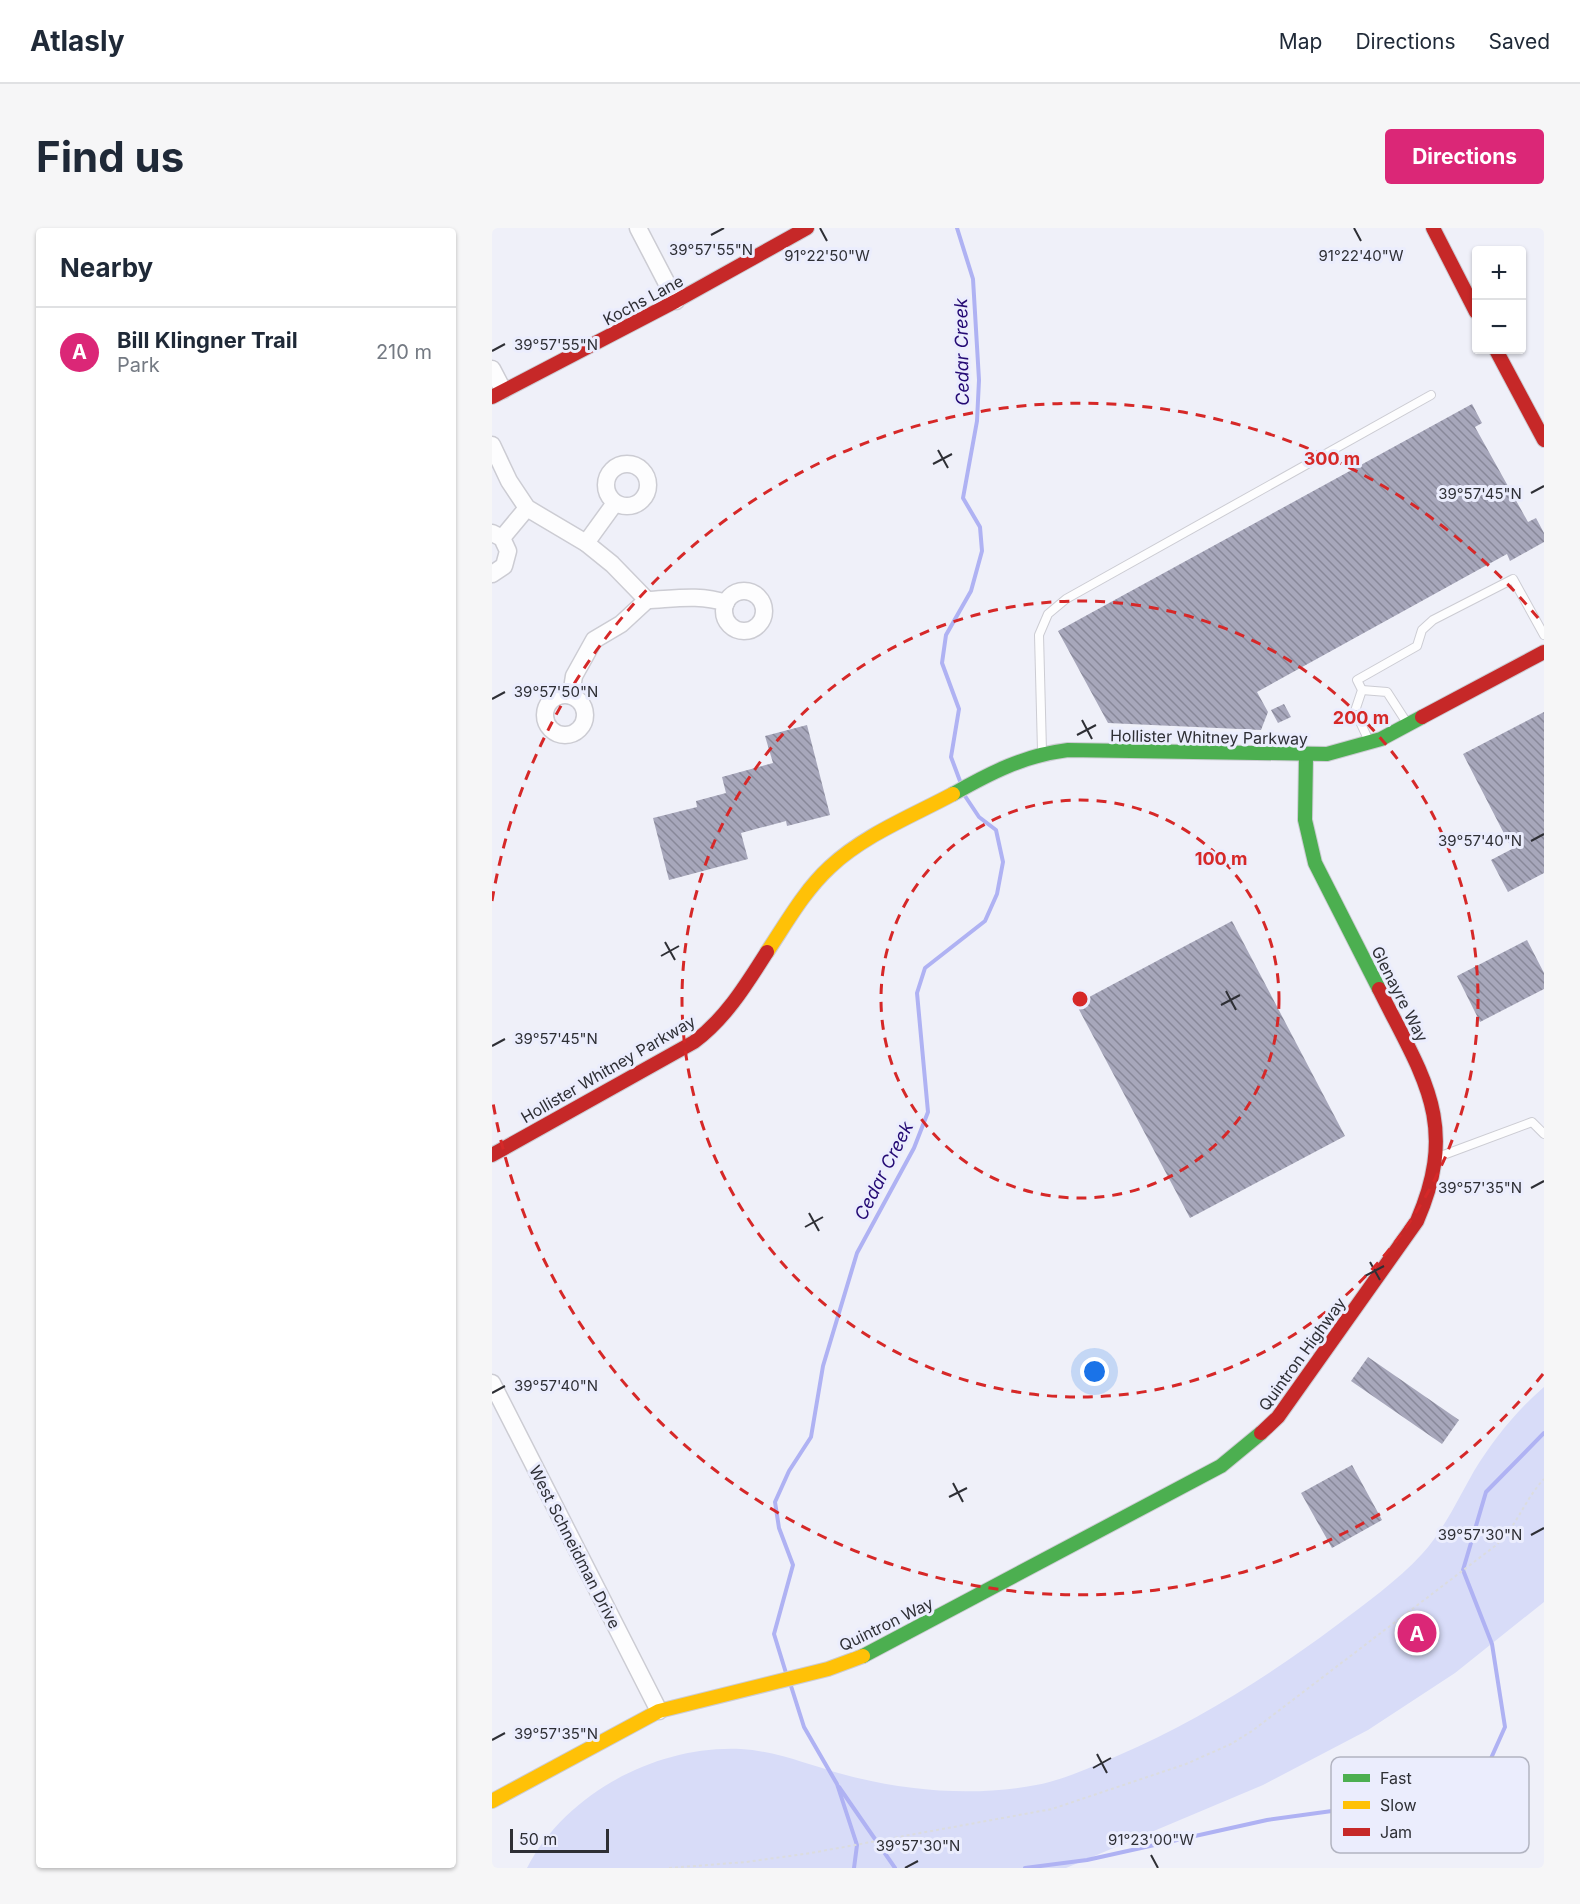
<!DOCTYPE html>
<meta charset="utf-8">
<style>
body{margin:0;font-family:Inter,sans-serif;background:#f6f6f7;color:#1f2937}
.controls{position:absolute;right:18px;top:18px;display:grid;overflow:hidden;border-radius:6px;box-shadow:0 2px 4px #0004}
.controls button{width:54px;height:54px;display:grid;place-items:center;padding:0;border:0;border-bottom:2px solid #e0e1e3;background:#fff;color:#1f2937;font:30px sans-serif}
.scale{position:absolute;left:18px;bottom:15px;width:99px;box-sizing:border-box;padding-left:6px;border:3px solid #2e2f35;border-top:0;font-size:16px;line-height:21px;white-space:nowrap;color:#2e2f35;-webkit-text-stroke:4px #ebedfd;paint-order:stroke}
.you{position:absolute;left:603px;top:1144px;width:21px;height:21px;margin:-15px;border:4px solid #fff;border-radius:50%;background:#1a73e8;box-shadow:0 0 0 9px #1a73e833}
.badge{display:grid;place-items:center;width:39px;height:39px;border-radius:50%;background:#db2777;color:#fff;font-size:20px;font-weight:700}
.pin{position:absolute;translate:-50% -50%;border:3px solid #fff;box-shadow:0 2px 6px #0006}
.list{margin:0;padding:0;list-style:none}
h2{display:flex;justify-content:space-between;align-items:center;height:78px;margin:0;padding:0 24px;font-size:26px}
h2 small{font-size:20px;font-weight:400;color:#747a83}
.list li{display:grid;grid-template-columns:39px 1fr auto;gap:18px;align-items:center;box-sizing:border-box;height:90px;padding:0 24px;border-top:2px solid #e0e1e3}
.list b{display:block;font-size:22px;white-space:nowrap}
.list p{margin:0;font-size:20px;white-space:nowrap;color:#747a83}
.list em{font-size:20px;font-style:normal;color:#747a83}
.map{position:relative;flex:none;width:1052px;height:1640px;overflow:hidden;border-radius:6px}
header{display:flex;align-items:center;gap:36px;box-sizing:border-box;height:84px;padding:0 30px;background:#fff;border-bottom:2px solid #e0e1e3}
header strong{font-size:28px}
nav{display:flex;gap:33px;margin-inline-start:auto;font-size:21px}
.intro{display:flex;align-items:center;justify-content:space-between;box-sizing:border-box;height:144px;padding:0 36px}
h1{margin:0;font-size:42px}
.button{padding:15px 27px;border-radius:6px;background:#db2777;color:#fff;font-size:21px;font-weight:700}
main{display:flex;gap:36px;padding:0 36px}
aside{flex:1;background:#fff;border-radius:6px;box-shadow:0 2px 4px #0004}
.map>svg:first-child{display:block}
.green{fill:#d8dcf8}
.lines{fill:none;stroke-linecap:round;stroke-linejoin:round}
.stream{stroke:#afb2f3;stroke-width:4}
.building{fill:url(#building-back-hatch)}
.lane-casing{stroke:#ccccd3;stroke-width:10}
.street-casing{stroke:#ccccd3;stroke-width:19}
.fast-casing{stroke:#ccccd3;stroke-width:16}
.slow-casing{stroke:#ccccd3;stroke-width:16}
.jam-casing{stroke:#ccccd3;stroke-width:16}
.path{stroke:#dbdcde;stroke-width:2;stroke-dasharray:3 3;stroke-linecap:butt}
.lane{stroke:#fdfdfe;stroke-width:8}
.street{stroke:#fdfdfe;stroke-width:16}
.fast{stroke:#4caf50;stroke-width:14}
.slow{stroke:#ffc107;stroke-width:14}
.jam{stroke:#c62828;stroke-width:14}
.ticks{fill:none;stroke:#2e2f35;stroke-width:2}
.ring{fill:none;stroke:#d62828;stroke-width:3;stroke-dasharray:10 8}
.labels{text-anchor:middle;stroke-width:6;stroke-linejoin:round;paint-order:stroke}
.street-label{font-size:16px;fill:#2e2f35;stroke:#ebedfd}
.water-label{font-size:18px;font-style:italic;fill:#230973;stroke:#ebedfd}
.key{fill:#ebedfd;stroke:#b2b4c1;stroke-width:1.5}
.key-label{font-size:16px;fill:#2e2f35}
.ticks-label{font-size:15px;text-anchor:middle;fill:#2e2f35;stroke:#ebedfd;stroke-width:6;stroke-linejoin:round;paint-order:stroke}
.centre{fill:#d62828;stroke:#ebedfd;stroke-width:3}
.ring-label{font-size:18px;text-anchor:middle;font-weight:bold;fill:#d62828;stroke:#ebedfd;stroke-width:6;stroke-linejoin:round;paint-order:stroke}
</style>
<header>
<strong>Atlasly</strong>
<nav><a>Map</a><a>Directions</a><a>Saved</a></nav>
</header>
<div class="intro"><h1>Find us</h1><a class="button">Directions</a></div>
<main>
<aside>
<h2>Nearby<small></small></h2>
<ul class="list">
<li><span class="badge">A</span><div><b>Bill Klingner Trail</b><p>Park</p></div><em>210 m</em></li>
</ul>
</aside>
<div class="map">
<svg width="1052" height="1640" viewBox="0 0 1052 1640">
<defs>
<pattern id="building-back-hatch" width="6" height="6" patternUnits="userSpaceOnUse" patternTransform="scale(1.5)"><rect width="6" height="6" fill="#a7a7bb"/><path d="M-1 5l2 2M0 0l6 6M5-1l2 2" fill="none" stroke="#889"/></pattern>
</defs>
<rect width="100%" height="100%" fill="#eff0f9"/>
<!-- green -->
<path class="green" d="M1052 1159V1374L963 1445 876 1502 771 1557 574 1640H35C74 1565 165 1517 249 1521 284 1523 317 1537 350 1546 413 1563 480 1569 544 1557 572 1552 599 1539 625 1528 704 1494 777 1448 845 1397 874 1375 905 1353 930 1326 952 1302 966 1271 982 1243 1001 1212 1024 1183 1052 1159Z"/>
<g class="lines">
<!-- stream -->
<g class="stream">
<path d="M465 0 481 51 487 152 485 193 471 270 488 299 490 323 479 363 454 407 450 435 467 481 459 529 468 553"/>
<path d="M294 1445 282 1406 301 1337 287 1300 283 1274 297 1243 319 1209 331 1138 365 1025 422 920 436 884 425 765 433 740 493 693 505 666 511 634 504 602 487 589 473 568"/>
<path d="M299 1458 312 1499 345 1556 365 1617 362 1640"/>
<path d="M347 1559 403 1640"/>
<path d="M533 1640 595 1632 775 1592 840 1583 945 1588 979 1575 1013 1499 1000 1416 971 1342 994 1264 1052 1205"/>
</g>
</g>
<!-- building -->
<g class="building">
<path d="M980 176 990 195 983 199 1036 294 1044 290 1052 305V314L1018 333 1015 326 765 464 776 484 769 502 616 495 566 403Z"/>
<path d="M792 476 799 489 786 495 779 482Z"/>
<path d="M1052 484V645L1016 664 999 632 1020 621 971 526Z"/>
<path d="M315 497 338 587 295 598 294 593 249 605 256 631 177 652 161 590 205 579 204 573 234 565 230 549 281 535 273 508Z"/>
<path d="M740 693 853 908 698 990 584 776Z"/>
<path d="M1035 712 1052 745V761L988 794 965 748Z"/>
<path d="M876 1129 967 1192 950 1216 859 1153Z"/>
<path d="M860 1237 890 1292 840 1320 809 1265Z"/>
</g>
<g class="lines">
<defs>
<g id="lane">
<path d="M870 462 895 464 915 495"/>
<path d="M877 513 863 483 870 462 865 452 925 418 930 402 941 392 1021 351 1052 407"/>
<path d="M550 523 547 407 556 386 574 371 939 167"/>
<path d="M946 929 1040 894 1052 906"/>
</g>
<g id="street">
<path d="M146 0 184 73"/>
<path d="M0 141 11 162"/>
<path d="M0 217 17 253 35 280 94 315 120 336 155 372"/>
<circle cx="135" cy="257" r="21"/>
<path d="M0 305 10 310 16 323 12 338 0 346"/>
<path d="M10 310 35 280"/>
<path d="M94 315 123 275"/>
<circle cx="252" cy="383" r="20"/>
<path d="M155 372C181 371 208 366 234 375"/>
<circle cx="73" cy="487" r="20"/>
<path d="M79 467 82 448 102 412 129 396 155 372"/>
<path d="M0 1155 167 1483"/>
</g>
<g id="fast">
<path d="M814 528 813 592 823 635 887 761"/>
<path d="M461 566C498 545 533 527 576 522L835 526 889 511 930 489"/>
<path d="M371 1428 729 1238 769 1205"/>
</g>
<g id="slow">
<path d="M275 724C295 694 312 663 338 639 372 607 420 588 461 566"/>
<path d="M0 1573 167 1483 336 1441 371 1428"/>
</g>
<g id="jam">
<path d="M941 0 984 84"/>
<path d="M1004 122 1052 212"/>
<path d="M0 169 184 73 315 0"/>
<path d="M930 489 1052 424"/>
<path d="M0 927 202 814C234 790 254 757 275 724"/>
<path d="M769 1205 786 1189 925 993C968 894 930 848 887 761"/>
</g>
</defs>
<!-- lane casing -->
<use href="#lane" class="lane-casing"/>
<!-- street casing -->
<use href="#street" class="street-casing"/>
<!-- fast casing -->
<use href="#fast" class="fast-casing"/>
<!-- slow casing -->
<use href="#slow" class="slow-casing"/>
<!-- jam casing -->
<use href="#jam" class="jam-casing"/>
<!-- path -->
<path class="path" d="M177 1640 254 1634 319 1625 560 1581 694 1536 739 1516 760 1503 1003 1318C1025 1299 1032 1272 1052 1251"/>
<!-- lane -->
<use href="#lane" class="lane"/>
<!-- street -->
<use href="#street" class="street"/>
<!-- fast -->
<use href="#fast" class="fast"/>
<!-- slow -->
<use href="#slow" class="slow"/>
<!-- jam -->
<use href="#jam" class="jam"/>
</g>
<!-- ticks -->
<path class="ticks" d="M328 0 335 13M862 0 869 13M219 7 232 0M0 123 13 116M446 222 456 240M441 236 460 226M1039 265 1052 258M0 471 13 464M590 492 600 511M585 507 604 497M1039 613 1052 606M173 714 183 732M169 728 187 718M734 763 744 782M729 777 748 767M0 818 13 811M1039 960 1052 953M317 985 327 1003M313 999 331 989M878 1034 888 1052M873 1048 892 1038M0 1165 13 1158M461 1255 471 1274M457 1269 475 1260M1039 1307 1052 1300M0 1512 13 1505M605 1526 615 1545M601 1540 619 1530M659 1627 666 1640M413 1640 426 1633"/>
<!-- distance rings -->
<g class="ring">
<circle cx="588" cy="771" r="199"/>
<circle cx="588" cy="771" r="398"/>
<path d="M1051 1146A596 596 0 0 1 0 869M0 673A596 596 0 0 1 1051 396"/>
</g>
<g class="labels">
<!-- street labels -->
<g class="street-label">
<text transform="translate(151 72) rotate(-28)" y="6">Kochs Lane</text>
<text transform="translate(717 509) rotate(1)" y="6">Hollister Whitney Parkway</text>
<text transform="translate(908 766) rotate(63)" y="6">Glenayre Way</text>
<text transform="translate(116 841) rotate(-30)" y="6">Hollister Whitney Parkway</text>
<text transform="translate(810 1126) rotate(-54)" y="6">Quintron Highway</text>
<text transform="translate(83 1319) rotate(63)" y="6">West Schneidman Drive</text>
<text transform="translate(394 1396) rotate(-26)" y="6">Quintron Way</text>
</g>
<!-- water labels -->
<g class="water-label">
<text transform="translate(470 124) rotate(-91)" y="6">Cedar Creek</text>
<text transform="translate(392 943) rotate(-63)" y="6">Cedar Creek</text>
</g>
</g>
<!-- legend -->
<rect x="839" y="1529" width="198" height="96" rx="9" class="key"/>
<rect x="851" y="1546" width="27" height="8" fill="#4caf50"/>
<rect x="851" y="1573" width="27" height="8" fill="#ffc107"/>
<rect x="851" y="1600" width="27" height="8" fill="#c62828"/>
<g class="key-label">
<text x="888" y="1556">Fast</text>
<text x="888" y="1583">Slow</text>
<text x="888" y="1610">Jam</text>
</g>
<g class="ticks-label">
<text x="219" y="27">39°57'55"N</text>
<text x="335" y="33">91°22'50"W</text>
<text x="869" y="33">91°22'40"W</text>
<text x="64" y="122">39°57'55"N</text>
<text x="988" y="271">39°57'45"N</text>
<text x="64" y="469">39°57'50"N</text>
<text x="988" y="618">39°57'40"N</text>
<text x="64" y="816">39°57'45"N</text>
<text x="988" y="965">39°57'35"N</text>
<text x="64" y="1163">39°57'40"N</text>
<text x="988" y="1312">39°57'30"N</text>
<text x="64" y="1511">39°57'35"N</text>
<text x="659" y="1617">91°23'00"W</text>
<text x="426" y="1623">39°57'30"N</text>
</g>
<circle cx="588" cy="771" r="9" class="centre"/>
<g class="ring-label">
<text x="840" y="237">300 m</text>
<text x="869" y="496">200 m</text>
<text x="729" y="637">100 m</text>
</g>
</svg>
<div class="controls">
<button>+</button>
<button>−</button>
</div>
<div class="scale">50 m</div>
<div class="you"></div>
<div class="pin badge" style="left:925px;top:1405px">A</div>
</div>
</main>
